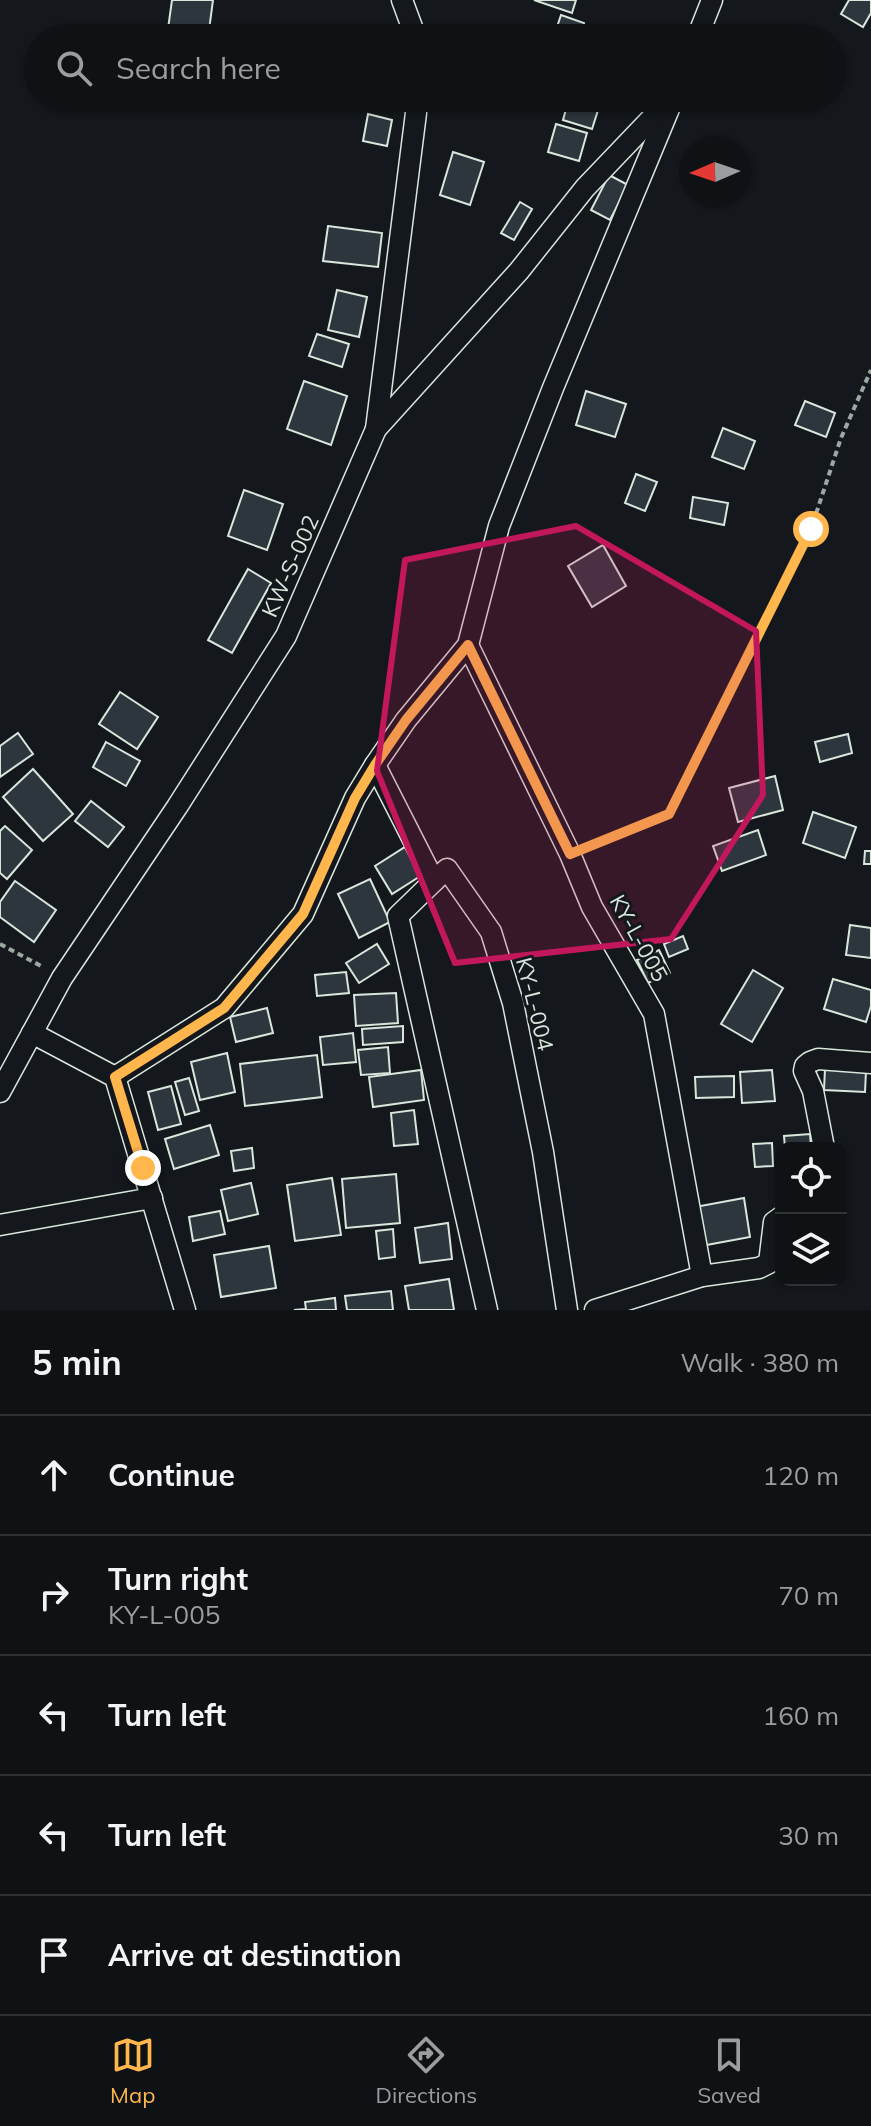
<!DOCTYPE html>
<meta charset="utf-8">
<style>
body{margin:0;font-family:Mulish,sans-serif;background:#181b1e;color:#f1f3f6}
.controls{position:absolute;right:24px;bottom:24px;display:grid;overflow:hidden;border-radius:16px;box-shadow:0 2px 6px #0004}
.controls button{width:72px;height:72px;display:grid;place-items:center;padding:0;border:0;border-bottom:2px solid #2f3234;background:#0f1215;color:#f1f3f6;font:40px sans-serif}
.compass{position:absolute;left:679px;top:136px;width:72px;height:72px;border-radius:50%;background:#0f1215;box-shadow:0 2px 6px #0004;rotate:268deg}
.stop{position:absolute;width:24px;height:24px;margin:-18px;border:6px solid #ffb74d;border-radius:50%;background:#fff}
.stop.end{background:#ffb74d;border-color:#fff;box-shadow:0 2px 8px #0008}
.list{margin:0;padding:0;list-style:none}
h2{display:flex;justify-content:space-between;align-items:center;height:104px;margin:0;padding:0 32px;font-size:34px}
h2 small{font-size:26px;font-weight:400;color:#9b9ea0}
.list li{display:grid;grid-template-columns:52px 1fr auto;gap:24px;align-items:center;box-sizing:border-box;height:120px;padding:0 32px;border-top:2px solid #2f3234}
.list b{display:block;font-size:30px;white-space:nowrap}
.list p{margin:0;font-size:26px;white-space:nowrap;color:#9b9ea0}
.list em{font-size:26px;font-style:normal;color:#9b9ea0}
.icon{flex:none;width:44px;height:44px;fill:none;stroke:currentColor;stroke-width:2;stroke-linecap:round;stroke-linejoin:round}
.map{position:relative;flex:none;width:871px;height:1310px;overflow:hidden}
.search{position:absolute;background:#0f1215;box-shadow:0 2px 6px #0004;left:24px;right:24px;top:24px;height:88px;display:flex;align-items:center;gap:20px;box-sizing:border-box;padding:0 28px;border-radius:44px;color:#9b9ea0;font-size:30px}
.sheet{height:704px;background:#0f1215}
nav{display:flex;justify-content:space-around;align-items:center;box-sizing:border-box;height:112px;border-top:2px solid #2f3234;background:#0f1215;font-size:22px;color:#9b9ea0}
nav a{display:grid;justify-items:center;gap:4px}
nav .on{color:#ffb74d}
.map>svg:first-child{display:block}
.building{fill:#2c363c;stroke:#d8e6dc;stroke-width:2}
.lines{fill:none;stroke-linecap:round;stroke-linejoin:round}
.minor-casing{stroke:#d8e6dc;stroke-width:23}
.path{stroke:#9da8a2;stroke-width:4;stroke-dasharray:6 4;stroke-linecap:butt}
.minor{stroke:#14181c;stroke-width:20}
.route{stroke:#ffb74d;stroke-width:10}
.marked{fill:#c2185b;fill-opacity:0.2;stroke:#c2185b;stroke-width:6;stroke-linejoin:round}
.labels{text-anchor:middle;stroke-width:6;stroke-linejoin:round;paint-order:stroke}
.street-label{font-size:22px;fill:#d8e6dc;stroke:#14181c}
</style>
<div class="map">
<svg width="871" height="1310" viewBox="0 0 871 1310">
<rect width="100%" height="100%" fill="#14181c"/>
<!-- building -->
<g class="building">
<path d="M172 0H213L208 38 167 36Z"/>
<path d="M534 0H576L572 13Z"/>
<path d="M849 0H871V13L863 27 841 14Z"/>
<path d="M561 15 584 23 579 38H561L554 36Z"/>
<path d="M594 26 619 36 618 38H589Z"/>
<path d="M449 98H493L492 108 449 105Z"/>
<path d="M569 98H590L601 101 592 129 563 120Z"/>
<path d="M606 98H626L622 111 604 105Z"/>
<path d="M368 114 392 120 387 146 363 141Z"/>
<path d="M556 124 587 133 579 161 548 152Z"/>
<path d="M453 152 484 162 470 205 440 195Z"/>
<path d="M609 175 628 185 610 220 591 210Z"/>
<path d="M520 202 532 209 514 240 501 233Z"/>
<path d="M328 226 382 233 378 267 323 261Z"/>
<path d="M337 290 367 297 359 337 328 330Z"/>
<path d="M317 334 349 344 342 367 309 356Z"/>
<path d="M304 381 347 396 331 445 287 429Z"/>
<path d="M586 391 626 404 615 437 576 425Z"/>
<path d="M805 401 835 413 826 437 795 425Z"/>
<path d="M723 428 755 441 744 469 712 457Z"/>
<path d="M636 474 657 482 645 511 625 503Z"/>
<path d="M244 490 283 504 267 550 228 536Z"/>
<path d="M693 497 728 503 724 525 690 518Z"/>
<path d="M603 545 626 586 592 607 568 566Z"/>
<path d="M248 569 271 583 232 653 208 640Z"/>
<path d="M120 692 158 717 137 749 99 724Z"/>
<path d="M18 733 33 754 0 777V746Z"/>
<path d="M848 734 852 753 820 762 815 742Z"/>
<path d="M106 742 140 761 126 786 93 767Z"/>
<path d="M33 769 73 814 43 841 3 797Z"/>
<path d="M775 776 783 810 738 822 729 788Z"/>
<path d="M91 801 124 827 108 847 75 821Z"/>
<path d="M813 812 856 827 845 858 803 843Z"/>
<path d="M5 826 32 850 7 879 0 873V831Z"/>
<path d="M758 830 766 855 722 871 713 846Z"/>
<path d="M405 847 422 875 392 894 375 866Z"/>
<path d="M865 851H871V864H864Z"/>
<path d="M370 879 390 922 359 938 338 894Z"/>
<path d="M15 881 56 910 34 942 0 917V902Z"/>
<path d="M850 925 871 928V958L846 955Z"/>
<path d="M683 936 688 949 669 957 664 944Z"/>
<path d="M377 944 389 964 359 983 346 963Z"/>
<path d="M659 950 670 973 648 983 637 960Z"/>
<path d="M753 970 783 988 752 1042 721 1024Z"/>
<path d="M346 972 349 993 317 996 315 975Z"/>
<path d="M833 979 871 990V1006L866 1022 824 1009Z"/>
<path d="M396 993 398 1023 356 1026 354 995Z"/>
<path d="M267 1008 273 1033 236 1042 230 1017Z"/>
<path d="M403 1026V1042L363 1045 362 1029Z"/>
<path d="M353 1033 356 1062 323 1065 320 1037Z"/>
<path d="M388 1047 390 1073 361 1075 358 1050Z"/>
<path d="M227 1053 235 1092 200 1100 191 1062Z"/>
<path d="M317 1055 322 1097 245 1106 240 1064Z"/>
<path d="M825 1069 866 1071 865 1092 824 1090Z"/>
<path d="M421 1070 424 1100 373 1107 369 1077Z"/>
<path d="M772 1070 775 1101 742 1103 740 1072Z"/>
<path d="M734 1076V1097L696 1098 695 1077Z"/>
<path d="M189 1078 199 1111 185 1115 175 1082Z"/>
<path d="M171 1086 181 1124 158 1130 148 1092Z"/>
<path d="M414 1110 418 1144 394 1146 391 1113Z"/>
<path d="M210 1125 219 1155 174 1169 165 1139Z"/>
<path d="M810 1134 811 1148H785L784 1136Z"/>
<path d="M772 1143 773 1166 755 1167 753 1144Z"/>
<path d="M252 1148 254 1168 234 1171 231 1151Z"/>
<path d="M396 1174 400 1223 346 1228 342 1179Z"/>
<path d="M332 1178 341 1235 295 1241 287 1185Z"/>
<path d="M251 1183 258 1214 228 1221 221 1190Z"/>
<path d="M744 1198 750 1237 701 1246 695 1207Z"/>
<path d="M220 1211 225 1234 193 1241 189 1217Z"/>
<path d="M448 1223 452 1259 420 1263 415 1228Z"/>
<path d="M393 1229 395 1257 379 1259 376 1231Z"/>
<path d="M269 1246 276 1288 221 1297 214 1255Z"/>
<path d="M449 1279 454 1310H409L405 1286Z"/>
<path d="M391 1291 393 1310H347L345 1296Z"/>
<path d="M335 1298 336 1310H294L306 1309 305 1302Z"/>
</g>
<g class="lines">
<defs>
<g id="minor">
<path d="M402 0 412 27 413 38"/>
<path d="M697 38 712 0"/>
<path d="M376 429 416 113 415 98"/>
<path d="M468 645 570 854 592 907 654 1014 702 1276"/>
<path d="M375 765 434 881 447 869 491 932 513 1003 543 1152 567 1310"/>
<path d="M434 881 398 916 487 1310"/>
<path d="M32 1033 115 1077 185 1310"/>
<path d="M115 1077 224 1008 303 914 355 798 375 765 406 720 468 645 499 526 553 388 671 104"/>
<path d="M0 1092 62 978 177 807 286 636 376 429 519 271 585 188 671 98"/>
<path d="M824 1148 813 1091 804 1071 805 1066 810 1062 818 1059 871 1063"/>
<path d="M0 1225 152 1198"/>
<path d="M595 1310 702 1276 759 1268 769 1263 774 1222 781 1217"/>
</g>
</defs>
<!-- minor casing -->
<use href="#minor" class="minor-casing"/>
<!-- path -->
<g class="path">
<path d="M590 846 669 814 811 529 841 438 871 370"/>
<path d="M0 944 43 967"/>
</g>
<!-- minor -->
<use href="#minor" class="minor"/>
</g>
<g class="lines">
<!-- route -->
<path class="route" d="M143 1168 115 1077 224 1008 303 914 355 798 375 765 406 720 468 645 570 854 669 814 811 529"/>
</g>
<!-- marked area -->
<path class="marked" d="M576 526 756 631 763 795 671 939 455 963 377 771 405 560Z"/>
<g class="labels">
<!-- street labels -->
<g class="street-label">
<text transform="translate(290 566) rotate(-66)" y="8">KW-S-002</text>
<text transform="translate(639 938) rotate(61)" y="8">KY-L-005</text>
<text transform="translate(535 1004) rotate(76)" y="8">KY-L-004</text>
</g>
</g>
</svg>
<div class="controls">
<button><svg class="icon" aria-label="locate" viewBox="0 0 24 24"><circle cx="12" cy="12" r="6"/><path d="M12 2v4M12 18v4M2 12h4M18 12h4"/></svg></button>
<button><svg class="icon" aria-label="layers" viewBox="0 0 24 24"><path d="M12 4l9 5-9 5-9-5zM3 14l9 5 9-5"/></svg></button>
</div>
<svg class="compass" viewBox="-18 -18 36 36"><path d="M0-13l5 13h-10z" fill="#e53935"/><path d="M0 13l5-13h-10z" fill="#9b9ea0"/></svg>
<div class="stop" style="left:811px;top:529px"></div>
<div class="stop end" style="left:143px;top:1168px"></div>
<div class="search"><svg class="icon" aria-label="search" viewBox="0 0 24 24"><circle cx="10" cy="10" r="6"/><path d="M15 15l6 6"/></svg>Search here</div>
</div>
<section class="sheet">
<h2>5 min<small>Walk · 380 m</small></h2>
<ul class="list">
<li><svg class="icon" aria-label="ahead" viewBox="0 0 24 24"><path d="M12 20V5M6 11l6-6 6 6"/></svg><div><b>Continue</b></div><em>120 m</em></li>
<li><svg class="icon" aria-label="right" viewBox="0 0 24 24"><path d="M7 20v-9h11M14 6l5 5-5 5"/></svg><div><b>Turn right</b><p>KY-L-005</p></div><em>70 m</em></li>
<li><svg class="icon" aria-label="left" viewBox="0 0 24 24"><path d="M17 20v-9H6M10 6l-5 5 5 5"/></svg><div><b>Turn left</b></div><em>160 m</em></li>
<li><svg class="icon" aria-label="left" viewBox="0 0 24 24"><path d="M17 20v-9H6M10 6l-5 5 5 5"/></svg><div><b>Turn left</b></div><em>30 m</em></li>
<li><svg class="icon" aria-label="arrive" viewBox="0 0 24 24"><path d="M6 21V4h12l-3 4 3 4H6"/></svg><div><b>Arrive at destination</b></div></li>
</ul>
</section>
<nav>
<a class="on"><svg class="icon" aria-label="map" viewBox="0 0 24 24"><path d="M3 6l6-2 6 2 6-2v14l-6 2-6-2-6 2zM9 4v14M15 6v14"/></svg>Map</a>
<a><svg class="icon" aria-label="directions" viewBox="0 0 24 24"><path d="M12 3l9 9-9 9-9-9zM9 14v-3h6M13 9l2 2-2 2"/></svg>Directions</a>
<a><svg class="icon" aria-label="saved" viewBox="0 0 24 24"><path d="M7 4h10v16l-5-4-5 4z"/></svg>Saved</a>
</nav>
